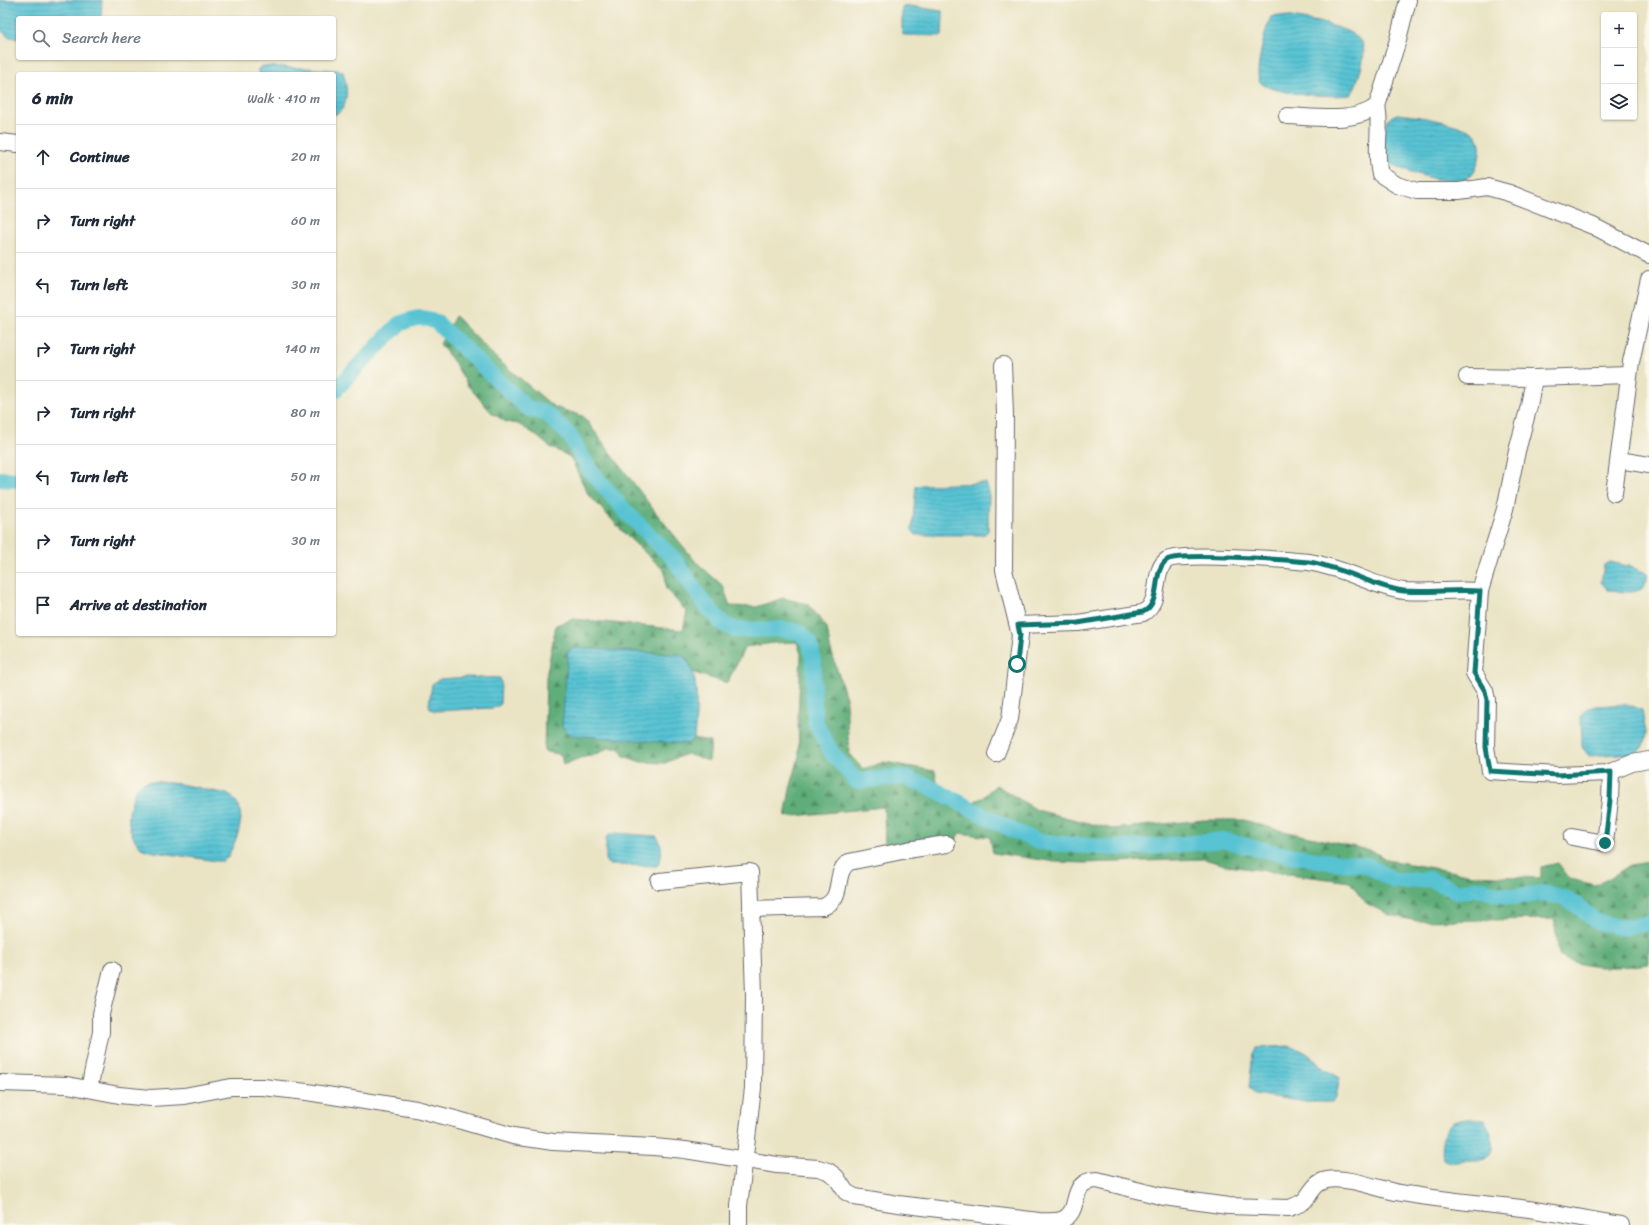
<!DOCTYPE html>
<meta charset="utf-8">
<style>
body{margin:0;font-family:Sriracha,sans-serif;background:#f6f6f7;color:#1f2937}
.controls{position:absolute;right:12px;top:12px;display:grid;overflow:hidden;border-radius:4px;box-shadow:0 1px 3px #0004}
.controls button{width:36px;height:36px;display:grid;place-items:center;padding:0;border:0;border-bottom:1px solid #e0e1e3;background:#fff;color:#1f2937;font:20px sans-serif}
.stop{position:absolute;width:12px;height:12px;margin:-9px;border:3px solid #0f766e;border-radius:50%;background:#fff}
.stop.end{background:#0f766e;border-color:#fff;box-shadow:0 1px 4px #0008}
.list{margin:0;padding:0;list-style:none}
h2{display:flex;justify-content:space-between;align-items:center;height:52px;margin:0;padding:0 16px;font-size:17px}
h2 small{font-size:13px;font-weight:400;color:#747a83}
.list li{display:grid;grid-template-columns:26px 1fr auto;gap:12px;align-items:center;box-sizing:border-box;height:64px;padding:0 16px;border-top:1px solid #e0e1e3}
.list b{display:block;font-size:15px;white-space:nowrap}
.list em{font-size:13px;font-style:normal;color:#747a83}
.icon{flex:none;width:22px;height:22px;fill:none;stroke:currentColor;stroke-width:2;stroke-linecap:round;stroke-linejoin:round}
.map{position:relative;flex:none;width:1649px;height:1225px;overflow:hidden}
.search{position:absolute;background:#fff;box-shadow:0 1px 3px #0004;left:16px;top:16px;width:320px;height:44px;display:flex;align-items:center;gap:10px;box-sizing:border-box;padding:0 14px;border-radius:4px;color:#747a83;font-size:15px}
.panel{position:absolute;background:#fff;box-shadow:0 1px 3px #0004;left:16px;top:72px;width:320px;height:564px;border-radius:4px}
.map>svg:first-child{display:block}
.forest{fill:url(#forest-firs);stroke:#40685a}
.water{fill:url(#water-rules);stroke:#3d7287}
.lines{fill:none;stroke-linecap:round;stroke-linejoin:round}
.canal{stroke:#58c3d3;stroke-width:16}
.minor-casing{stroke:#68666b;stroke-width:18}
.minor{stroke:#fff;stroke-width:16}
.route{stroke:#0f766e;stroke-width:5}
</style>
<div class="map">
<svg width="1649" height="1225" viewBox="0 0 1649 1225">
<defs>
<pattern id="forest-firs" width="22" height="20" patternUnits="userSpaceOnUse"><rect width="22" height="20" fill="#5fad79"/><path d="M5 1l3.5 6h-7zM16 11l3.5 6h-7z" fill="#4e8c64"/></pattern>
<pattern id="water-rules" width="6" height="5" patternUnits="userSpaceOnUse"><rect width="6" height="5" fill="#58c3d3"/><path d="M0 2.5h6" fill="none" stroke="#4ca7b6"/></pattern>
</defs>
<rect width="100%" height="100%" fill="#fbf7ec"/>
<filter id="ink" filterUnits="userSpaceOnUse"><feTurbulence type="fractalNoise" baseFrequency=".025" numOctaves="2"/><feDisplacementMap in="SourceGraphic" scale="8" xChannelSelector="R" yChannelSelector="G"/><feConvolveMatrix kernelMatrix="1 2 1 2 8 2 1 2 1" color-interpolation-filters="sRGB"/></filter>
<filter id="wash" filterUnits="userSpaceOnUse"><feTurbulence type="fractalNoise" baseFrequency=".012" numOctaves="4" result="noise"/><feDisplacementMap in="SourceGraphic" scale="16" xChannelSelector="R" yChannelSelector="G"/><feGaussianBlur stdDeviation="0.9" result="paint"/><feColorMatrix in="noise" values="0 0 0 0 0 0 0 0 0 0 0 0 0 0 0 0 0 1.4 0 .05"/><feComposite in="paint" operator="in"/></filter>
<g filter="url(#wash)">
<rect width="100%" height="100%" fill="#eae4c5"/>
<!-- forest -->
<path class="forest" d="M455 316 496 358 554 407 583 416 653 509 695 561 723 586 730 606 756 607 783 598 808 604 827 628 830 647 846 698 849 754 863 769 884 762 935 771 941 802 958 809 982 798 996 785 1037 810 1112 829 1204 820H1244L1279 830 1373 851 1387 860 1473 875 1541 878V867L1558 863 1570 879 1595 885 1608 879 1630 865 1649 862V964C1620 968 1584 971 1559 955L1554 919 1417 921 1389 915 1366 903 1350 882 1228 866 1204 859 1085 863 1056 862 993 853 990 837 959 833 953 848 885 852 884 807 785 817 790 789 799 757 798 716 801 654 797 642 774 643 745 647 727 683 694 673 687 659 682 655 575 648 568 651 687 744 694 739 711 742 709 761 686 754 665 763 641 762 624 756 619 748H608L595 755 580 758 563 765 561 755 544 751 546 677 556 625 574 619 683 630 687 612 666 589 665 571 626 535 588 494 570 457 550 447 533 433 518 424 506 422 492 413 468 386 454 362 440 344Z"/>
<!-- water -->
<g class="water">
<path d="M0 0H102L101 18H18V39L7 36 0 29Z"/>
<path d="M905 6H909L942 11 943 16 942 36 904 35 902 33V8Z"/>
<path d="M1278 15C1297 18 1351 25 1361 42 1366 49 1363 61 1361 69 1358 78 1356 87 1351 95 1336 97 1264 95 1259 80 1255 69 1266 27 1271 17Z"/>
<path d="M262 66 340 70 343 72C347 85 351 109 334 115V74H258V69Z"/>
<path d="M1397 114C1413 115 1466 124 1476 135 1481 141 1481 151 1479 159 1477 167 1474 174 1466 179 1451 188 1400 169 1384 161 1384 146 1378 120 1397 114Z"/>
<path d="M986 483 989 492 988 531 983 535H916L912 530 916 486 922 485Z"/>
<path d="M1610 562 1628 566 1647 573C1649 599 1622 591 1608 590L1601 582 1604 565Z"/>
<path d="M575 648 682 655C702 670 696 716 694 739L687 744 571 735 562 727 568 651Z"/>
<path d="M468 677 500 678 501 682 500 705 493 708 435 711 431 709 429 705 432 684 440 679Z"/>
<path d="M1627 704 1642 710 1646 733 1643 748 1635 753 1589 756 1582 747 1581 715 1586 709 1596 706Z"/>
<path d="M149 781 180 784 227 794C252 808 237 839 227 858L223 861H216L149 851 141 848C127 832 126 817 133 797 136 788 139 783 149 781Z"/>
<path d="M615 833 656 836C663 842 663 859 657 866L610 865 606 862V838L610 834Z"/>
<path d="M1289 1046 1301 1050 1308 1054 1323 1068 1340 1078 1336 1097 1333 1102H1306L1255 1094 1249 1087 1253 1053 1257 1048Z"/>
<path d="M1468 1119 1484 1120C1491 1129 1498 1149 1486 1158 1481 1162 1471 1161 1464 1161 1456 1162 1451 1164 1443 1159 1442 1153 1442 1149 1443 1143 1446 1124 1449 1121 1468 1119Z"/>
</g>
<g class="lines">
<!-- canal -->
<g class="canal">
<path d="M334 391 399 324C414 318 421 315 436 322L527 408 547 414 570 436 590 470 625 511 674 559 701 599 721 622 735 630 782 629 799 632 810 642 814 667 813 692 815 722 832 753 856 781 903 777 928 786 1012 830 1039 842 1114 848 1162 846 1223 840 1258 849 1323 861 1367 865 1393 880 1406 881 1429 879 1458 892 1472 889H1484L1496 894 1513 897 1544 893 1564 898 1578 906 1595 921 1622 928 1649 923"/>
<path d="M0 479 18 480"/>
</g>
</g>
</g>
<g filter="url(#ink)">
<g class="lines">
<defs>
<g id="minor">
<path d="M1377 106C1382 129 1374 152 1380 174L1397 185 1417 191H1459L1487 187 1509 193 1593 226 1649 255"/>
<path d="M1287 116C1315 117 1354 124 1377 106L1397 43 1408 0"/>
<path d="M0 142 18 144"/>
<path d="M1467 377 1534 378 1629 375"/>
<path d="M1534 378 1529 406 1517 451 1505 509 1480 591 1474 673 1485 691 1487 700 1486 747 1490 771 1558 775 1608 773 1632 763 1649 760"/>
<path d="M1619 460 1649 465"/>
<path d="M1614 493 1631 362 1649 279"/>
<path d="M1018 625 1078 623 1143 613C1163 601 1151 571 1167 560 1178 552 1290 560 1309 562 1315 563 1323 565 1329 567 1354 573 1379 588 1404 591 1429 593 1455 589 1480 591"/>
<path d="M996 754 1010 719 1020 635 1004 570 1005 414 1003 365"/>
<path d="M1572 837 1605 843 1610 800 1611 772"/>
<path d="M659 881 750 872 754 995 753 1088 739 1206V1225"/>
<path d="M751 909 823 907C846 898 832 873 849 862L907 850 947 844"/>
<path d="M0 1083 67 1085 119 1095 151 1098 184 1096 231 1087H263L307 1092 416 1109 455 1119 513 1136 553 1142 654 1147 685 1150 777 1165 818 1168 828 1171 836 1177 846 1192 855 1197 898 1204 1039 1221C1046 1221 1054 1222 1061 1220 1084 1212 1066 1181 1097 1180L1164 1197 1228 1206 1289 1208C1295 1206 1301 1204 1305 1200 1312 1192 1315 1182 1327 1180 1344 1176 1377 1188 1395 1192 1434 1199 1473 1203 1513 1207 1549 1211 1585 1219 1621 1225"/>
<path d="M89 1089 101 1032V1014L112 970"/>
</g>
</defs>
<!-- minor casing -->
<use href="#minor" class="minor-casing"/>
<!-- minor -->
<use href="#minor" class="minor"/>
</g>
</g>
<g class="lines" filter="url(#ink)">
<!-- route -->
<path class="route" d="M1017 664 1020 635 1018 625 1078 623 1143 612C1163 602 1151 571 1167 560 1178 552 1290 560 1309 562 1316 563 1323 565 1329 567 1354 573 1378 588 1404 591 1429 593 1455 589 1480 591L1474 673 1485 691 1487 700 1486 747 1490 771 1558 775 1611 772 1610 800 1605 843"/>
</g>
</svg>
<div class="controls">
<button>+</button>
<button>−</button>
<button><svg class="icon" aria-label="layers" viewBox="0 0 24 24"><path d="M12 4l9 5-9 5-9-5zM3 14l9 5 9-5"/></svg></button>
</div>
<div class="stop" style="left:1017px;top:664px"></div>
<div class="stop end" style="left:1605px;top:843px"></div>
<div class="search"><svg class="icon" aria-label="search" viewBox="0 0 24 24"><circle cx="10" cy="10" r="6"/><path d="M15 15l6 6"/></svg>Search here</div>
<section class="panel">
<h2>6 min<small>Walk · 410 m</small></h2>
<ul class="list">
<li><svg class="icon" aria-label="ahead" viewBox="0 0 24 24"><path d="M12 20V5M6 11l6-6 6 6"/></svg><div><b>Continue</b></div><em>20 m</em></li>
<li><svg class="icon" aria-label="right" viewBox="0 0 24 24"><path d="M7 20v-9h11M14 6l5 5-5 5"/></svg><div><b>Turn right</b></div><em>60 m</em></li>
<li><svg class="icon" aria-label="left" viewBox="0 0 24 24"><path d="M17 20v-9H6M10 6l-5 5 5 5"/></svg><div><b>Turn left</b></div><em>30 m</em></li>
<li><svg class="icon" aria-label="right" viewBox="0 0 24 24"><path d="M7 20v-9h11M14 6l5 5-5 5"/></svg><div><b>Turn right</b></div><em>140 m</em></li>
<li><svg class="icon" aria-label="right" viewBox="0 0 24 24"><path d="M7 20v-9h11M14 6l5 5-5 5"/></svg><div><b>Turn right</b></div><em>80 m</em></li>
<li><svg class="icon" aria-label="left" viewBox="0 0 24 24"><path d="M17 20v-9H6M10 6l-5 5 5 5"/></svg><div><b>Turn left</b></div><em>50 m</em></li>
<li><svg class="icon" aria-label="right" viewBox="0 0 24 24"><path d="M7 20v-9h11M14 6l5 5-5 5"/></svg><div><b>Turn right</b></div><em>30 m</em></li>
<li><svg class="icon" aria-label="arrive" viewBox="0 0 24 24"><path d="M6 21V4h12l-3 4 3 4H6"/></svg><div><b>Arrive at destination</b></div></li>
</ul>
</section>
</div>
